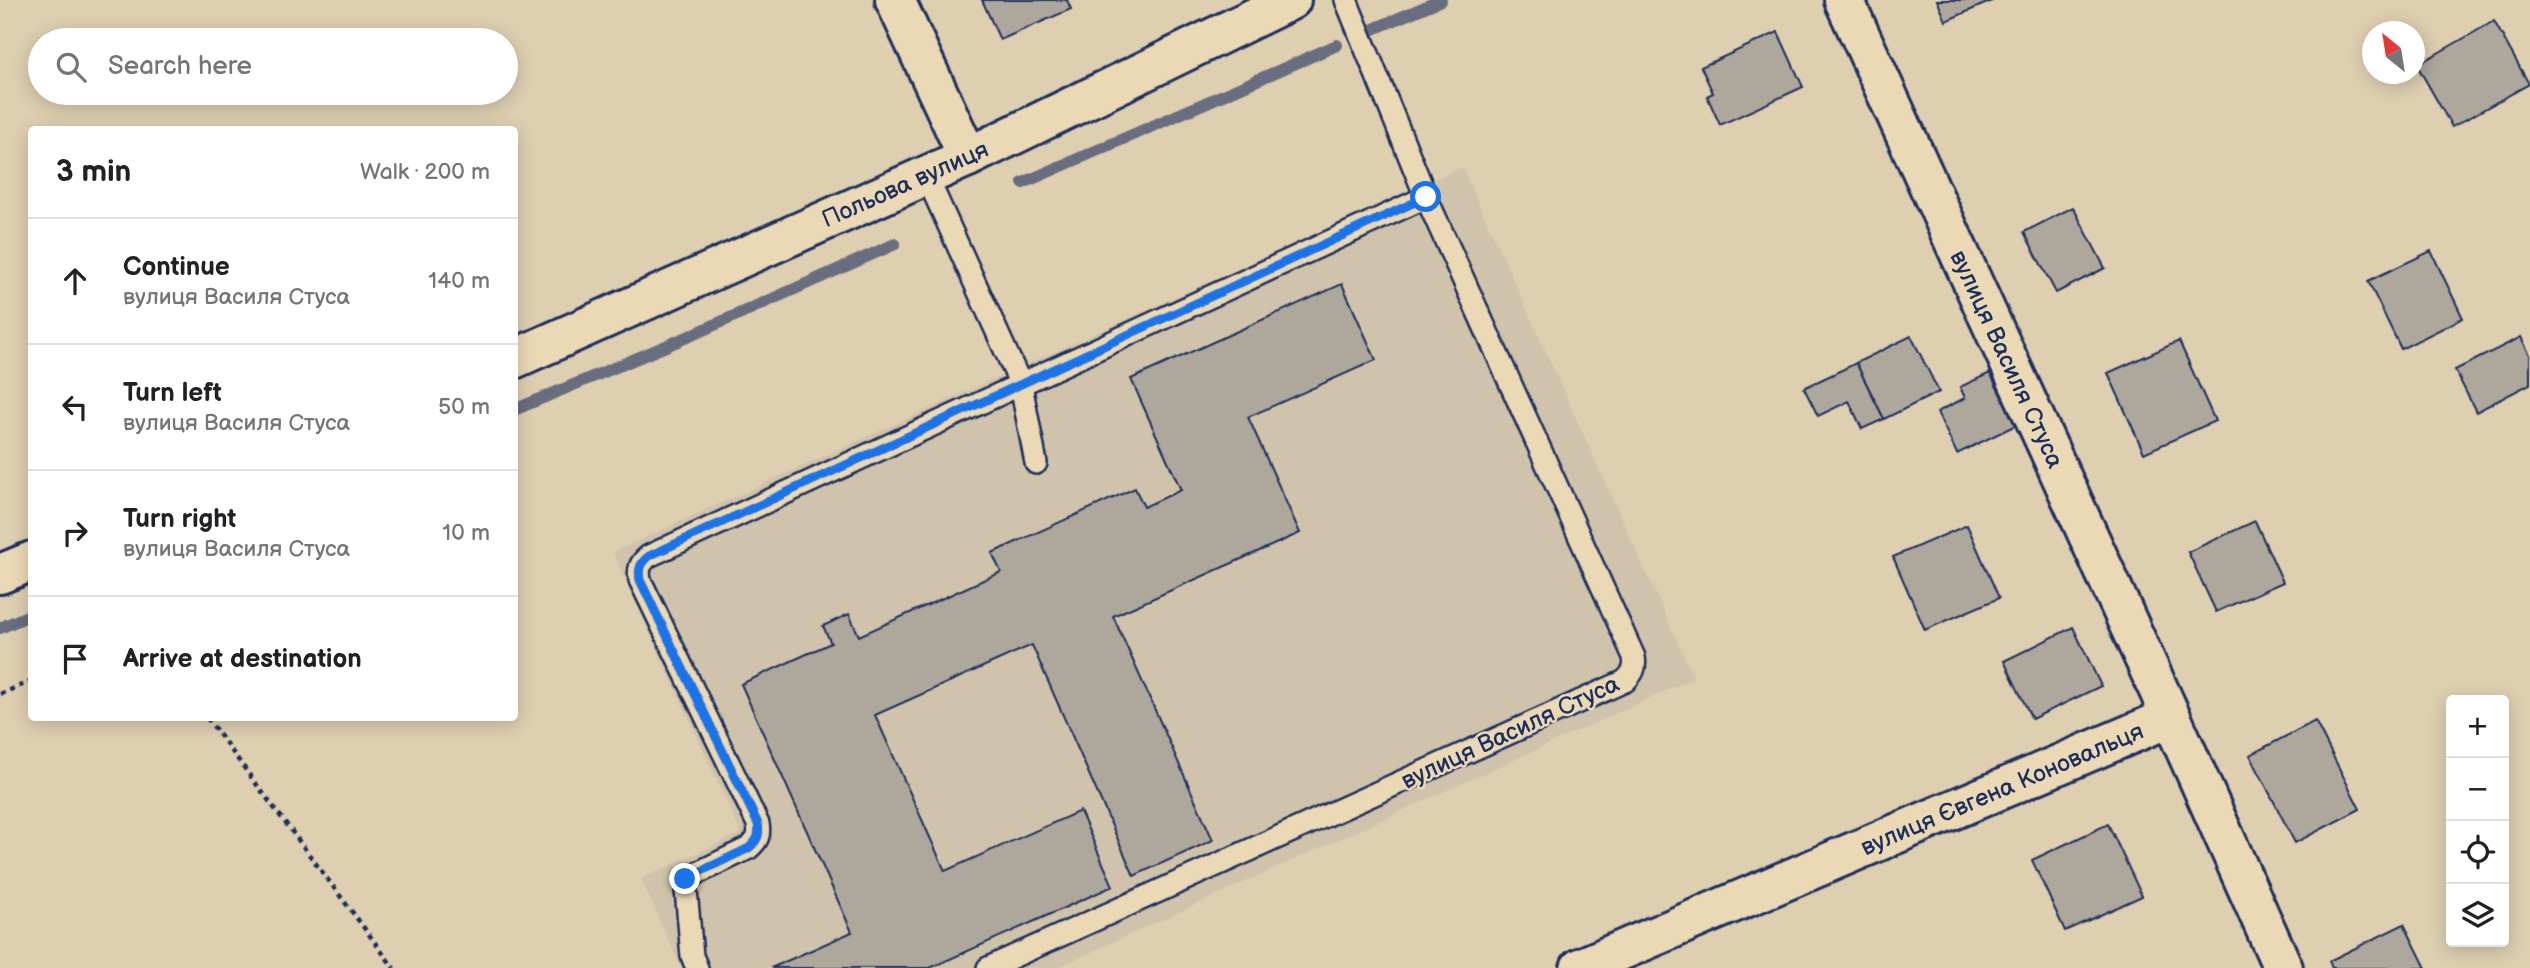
<!DOCTYPE html>
<meta charset="utf-8">
<style>
body{margin:0;font-family:"Balsamiq Sans",sans-serif;background:#f6f6f6;color:#202124}
.controls{position:absolute;right:21px;bottom:21px;display:grid;overflow:hidden;border-radius:7px;box-shadow:0 4px 18px #0003}
.controls button{width:63px;height:63px;display:grid;place-items:center;padding:0;border:0;border-bottom:2px solid #e0e0e0;background:#fff;color:#202124;font:35px sans-serif}
.compass{position:absolute;left:2362px;top:21px;width:63px;height:63px;border-radius:50%;background:#fff;box-shadow:0 4px 18px #0003;rotate:330deg}
.stop{position:absolute;width:21px;height:21px;margin:-16px;border:5px solid #1a73e8;border-radius:50%;background:#fff}
.stop.end{background:#1a73e8;border-color:#fff;box-shadow:0 2px 7px #0008}
.list{margin:0;padding:0;list-style:none}
h2{display:flex;justify-content:space-between;align-items:center;height:91px;margin:0;padding:0 28px;font-size:30px}
h2 small{font-size:23px;font-weight:400;color:#757577}
.list li{display:grid;grid-template-columns:46px 1fr auto;gap:21px;align-items:center;box-sizing:border-box;height:126px;padding:0 28px;border-top:2px solid #e0e0e0}
.list b{display:block;font-size:26px;white-space:nowrap}
.list p{margin:0;font-size:23px;white-space:nowrap;color:#757577}
.list em{font-size:23px;font-style:normal;color:#757577}
.icon{flex:none;width:38px;height:38px;fill:none;stroke:currentColor;stroke-width:2;stroke-linecap:round;stroke-linejoin:round}
.map{position:relative;flex:none;width:2530px;height:968px;overflow:hidden}
.search{position:absolute;background:#fff;box-shadow:0 4px 18px #0003;left:28px;top:28px;width:490px;height:77px;display:flex;align-items:center;gap:18px;box-sizing:border-box;padding:0 24px;border-radius:38px;color:#757577;font-size:26px}
.panel{position:absolute;background:#fff;box-shadow:0 4px 18px #0003;left:28px;top:126px;width:490px;height:595px;border-radius:7px}
.map>svg:first-child{display:block}
.built{fill:#d0c3ab}
.lines{fill:none;stroke-linecap:round;stroke-linejoin:round}
.stream{stroke:#686e7f;stroke-width:12}
.building{fill:#aea79c;stroke:#1b2f5e;stroke-width:2}
.service-casing{stroke:#1b2f5e;stroke-width:26}
.minor-casing{stroke:#1b2f5e;stroke-width:44}
.path{stroke:#1b2f5e;stroke-width:4.5;stroke-dasharray:5 5;stroke-linecap:butt}
.service{stroke:#ebd9b6;stroke-width:21}
.minor{stroke:#ebd9b6;stroke-width:38}
.route{stroke:#1a73e8;stroke-width:9}
.labels{text-anchor:middle;stroke-width:5;stroke-linejoin:round;paint-order:stroke}
.street-label{font-size:24px;fill:#1b2f5e;stroke:#ebd9b6}
</style>
<div class="map">
<svg width="2530" height="968" viewBox="0 0 2530 968">
<rect width="100%" height="100%" fill="#decfb1"/>
<filter id="ink" filterUnits="userSpaceOnUse"><feTurbulence type="fractalNoise" baseFrequency=".0143" numOctaves="2"/><feDisplacementMap in="SourceGraphic" scale="14" xChannelSelector="R" yChannelSelector="G"/><feConvolveMatrix kernelMatrix="1 2 1 2 8 2 1 2 1" color-interpolation-filters="sRGB"/></filter>
<g filter="url(#ink)">
<!-- built -->
<path class="built" d="M1462 167 1694 678 1056 968H681L641 879 741 833 613 552Z"/>
<g class="lines">
<!-- stream -->
<g class="stream">
<path d="M1369 31 1441 0"/>
<path d="M1023 183 1337 45"/>
<path d="M514 410 692 335 895 244"/>
<path d="M0 628 32 614"/>
</g>
</g>
<!-- building -->
<g class="building">
<path d="M982 0H1067L1071 9 1000 40Z"/>
<path d="M1937 0H1994L1946 21Z"/>
<path d="M2494 21 2529 84 2452 127 2417 65Z"/>
<path d="M1778 32 1803 87 1720 125 1707 96 1713 93 1701 67Z"/>
<path d="M2073 207 2105 268 2056 293 2024 232Z"/>
<path d="M2431 251 2463 318 2401 349 2368 281Z"/>
<path d="M1342 284 1376 360 1248 417 1300 533 1113 616 1213 840 1134 876 1032 645 875 715 945 871 1080 811 1113 886 930 968H771L852 932 741 684 831 643 823 626 849 614 859 636 1001 572 992 553 1135 488 1144 507 1181 490 1131 379Z"/>
<path d="M1911 336 1939 392 1884 419 1856 363Z"/>
<path d="M2521 337 2530 355V384L2476 412 2455 370Z"/>
<path d="M2179 341 2215 421 2144 453 2108 373Z"/>
<path d="M1856 363 1884 419 1862 429 1849 401 1818 416 1804 388Z"/>
<path d="M1990 373 2016 425 1957 454 1937 412 1965 398 1960 387Z"/>
<path d="M2255 521 2283 582 2216 612 2188 552Z"/>
<path d="M1967 525 1999 598 1925 630 1893 557Z"/>
<path d="M2073 627 2101 686 2032 719 2004 661Z"/>
<path d="M2315 721 2360 809 2295 843 2250 755Z"/>
<path d="M2108 824 2142 896 2065 931 2032 860Z"/>
<path d="M2404 924 2426 968H2332L2329 961Z"/>
</g>
<g class="lines">
<defs>
<g id="service">
<path d="M926 175 1021 385 1036 463"/>
<path d="M697 968 692 956 685 879 749 848C758 840 760 835 758 824L640 580C638 569 640 563 649 556L1426 197"/>
<path d="M988 968 1625 681C1633 673 1636 668 1634 657L1426 197 1346 0"/>
</g>
<g id="minor">
<path d="M895 0 968 157"/>
<path d="M1844 0 2171 717 2283 968"/>
<path d="M514 359 968 157 1291 0"/>
<path d="M0 574 32 561"/>
<path d="M1580 968 2171 717"/>
</g>
</defs>
<!-- service casing -->
<use href="#service" class="service-casing"/>
<!-- minor casing -->
<use href="#minor" class="minor-casing"/>
<!-- path -->
<g class="path">
<path d="M0 694 32 681"/>
<path d="M207 718 394 968"/>
</g>
<!-- service -->
<use href="#service" class="service"/>
<!-- minor -->
<use href="#minor" class="minor"/>
</g>
</g>
<g class="lines" filter="url(#ink)">
<!-- route -->
<path class="route" d="M685 879 749 848C758 840 760 835 758 824L640 580C638 569 640 563 649 556L1426 197"/>
</g>
<g class="labels">
<!-- street labels -->
<g class="street-label">
<text transform="translate(905 184) rotate(-24)" y="8">Польова вулиця</text>
<text transform="translate(2007 359) rotate(65)" y="8">вулиця Василя Стуса</text>
<text transform="translate(1510 732) rotate(-25)" y="8">вулиця Василя Стуса</text>
<text transform="translate(2002 789) rotate(-23)" y="8">вулиця Євгена Коновальця</text>
</g>
</g>
</svg>
<div class="controls">
<button>+</button>
<button>−</button>
<button><svg class="icon" aria-label="locate" viewBox="0 0 24 24"><circle cx="12" cy="12" r="6"/><path d="M12 2v4M12 18v4M2 12h4M18 12h4"/></svg></button>
<button><svg class="icon" aria-label="layers" viewBox="0 0 24 24"><path d="M12 4l9 5-9 5-9-5zM3 14l9 5 9-5"/></svg></button>
</div>
<svg class="compass" viewBox="-18 -18 36 36"><path d="M0-13l5 13h-10z" fill="#e53935"/><path d="M0 13l5-13h-10z" fill="#757577"/></svg>
<div class="stop" style="left:1426px;top:197px"></div>
<div class="stop end" style="left:685px;top:879px"></div>
<div class="search"><svg class="icon" aria-label="search" viewBox="0 0 24 24"><circle cx="10" cy="10" r="6"/><path d="M15 15l6 6"/></svg>Search here</div>
<section class="panel">
<h2>3 min<small>Walk · 200 m</small></h2>
<ul class="list">
<li><svg class="icon" aria-label="ahead" viewBox="0 0 24 24"><path d="M12 20V5M6 11l6-6 6 6"/></svg><div><b>Continue</b><p>вулиця Василя Стуса</p></div><em>140 m</em></li>
<li><svg class="icon" aria-label="left" viewBox="0 0 24 24"><path d="M17 20v-9H6M10 6l-5 5 5 5"/></svg><div><b>Turn left</b><p>вулиця Василя Стуса</p></div><em>50 m</em></li>
<li><svg class="icon" aria-label="right" viewBox="0 0 24 24"><path d="M7 20v-9h11M14 6l5 5-5 5"/></svg><div><b>Turn right</b><p>вулиця Василя Стуса</p></div><em>10 m</em></li>
<li><svg class="icon" aria-label="arrive" viewBox="0 0 24 24"><path d="M6 21V4h12l-3 4 3 4H6"/></svg><div><b>Arrive at destination</b></div></li>
</ul>
</section>
</div>
